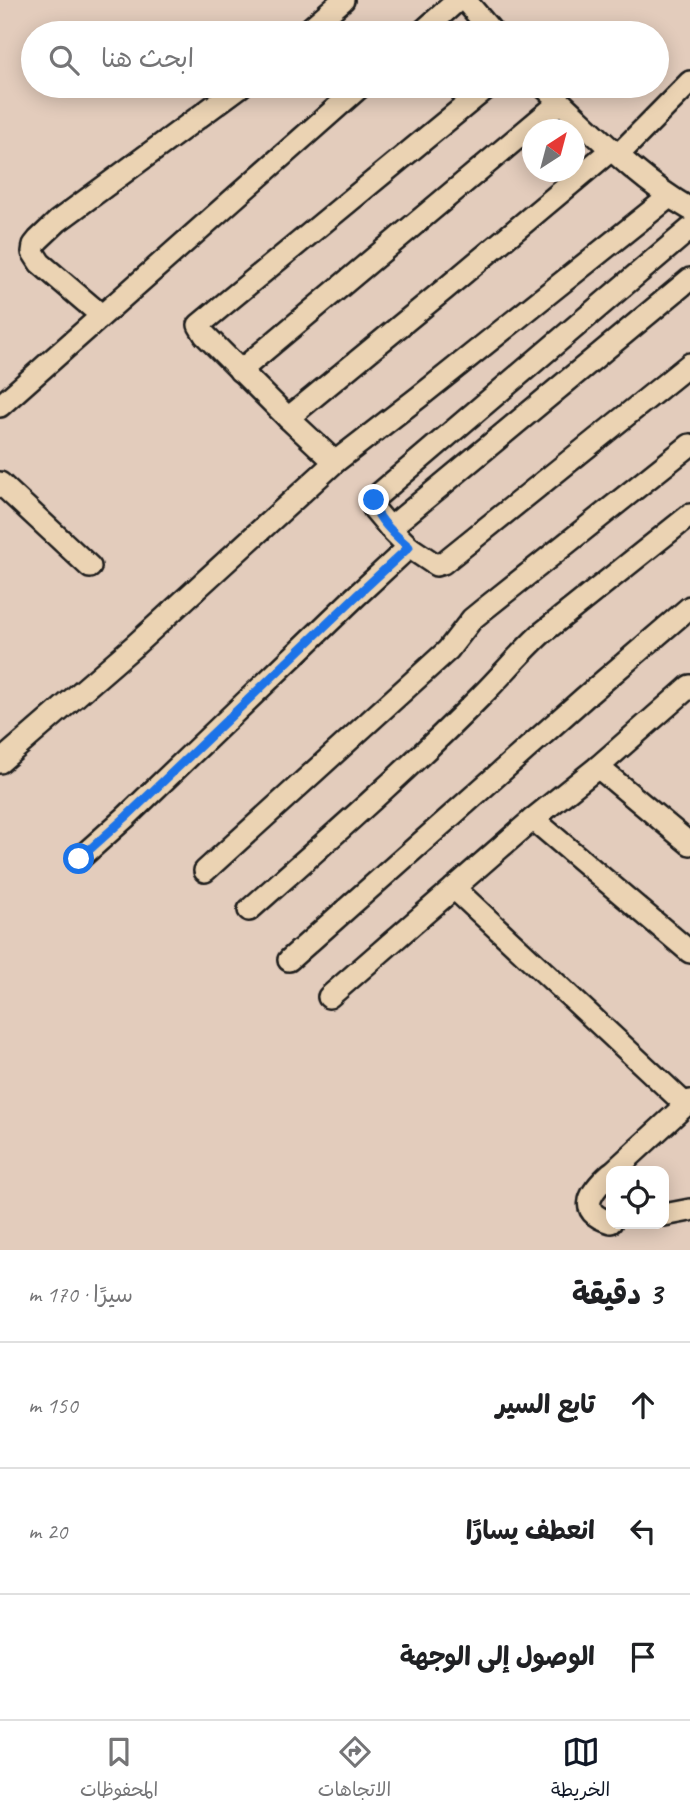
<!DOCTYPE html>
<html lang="ar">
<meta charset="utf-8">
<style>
body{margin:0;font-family:Caveat,"Playpen Sans Arabic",sans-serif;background:#f6f6f6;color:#202124;direction:rtl}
.controls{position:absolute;right:21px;bottom:21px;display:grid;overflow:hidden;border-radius:14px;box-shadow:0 4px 18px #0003}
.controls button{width:63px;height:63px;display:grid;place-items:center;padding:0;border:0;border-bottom:2px solid #e0e0e0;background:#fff;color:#202124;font:35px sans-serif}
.compass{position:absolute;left:522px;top:119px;width:63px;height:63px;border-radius:50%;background:#fff;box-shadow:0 4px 18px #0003;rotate:36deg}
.stop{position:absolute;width:21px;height:21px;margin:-16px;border:5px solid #1a73e8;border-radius:50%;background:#fff}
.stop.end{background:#1a73e8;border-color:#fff;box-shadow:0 2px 7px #0008}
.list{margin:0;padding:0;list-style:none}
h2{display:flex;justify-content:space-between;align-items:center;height:91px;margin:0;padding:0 28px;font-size:30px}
h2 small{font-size:23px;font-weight:400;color:#757577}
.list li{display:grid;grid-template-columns:46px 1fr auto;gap:21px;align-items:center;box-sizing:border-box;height:126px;padding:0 28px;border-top:2px solid #e0e0e0}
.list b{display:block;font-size:26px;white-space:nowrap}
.list em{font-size:23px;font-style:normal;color:#757577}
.icon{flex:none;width:38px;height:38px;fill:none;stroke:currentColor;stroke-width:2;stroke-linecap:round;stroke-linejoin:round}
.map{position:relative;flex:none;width:690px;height:1250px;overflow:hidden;direction:ltr}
.search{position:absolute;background:#fff;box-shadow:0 4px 18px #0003;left:21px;right:21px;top:21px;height:77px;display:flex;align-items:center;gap:18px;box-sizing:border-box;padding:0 24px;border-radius:38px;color:#757577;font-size:26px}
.sheet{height:469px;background:#fff}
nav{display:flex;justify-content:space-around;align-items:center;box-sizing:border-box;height:98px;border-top:2px solid #e0e0e0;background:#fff;font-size:19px;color:#757577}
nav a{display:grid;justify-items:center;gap:4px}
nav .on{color:#111827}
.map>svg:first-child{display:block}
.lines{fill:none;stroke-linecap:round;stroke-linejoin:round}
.street-casing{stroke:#1c1c1c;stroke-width:26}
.street{stroke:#ebd3b3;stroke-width:21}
.route{stroke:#1a73e8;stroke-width:9}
</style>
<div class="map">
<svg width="690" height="1250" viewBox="0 0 690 1250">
<rect width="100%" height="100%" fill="#e3ccbc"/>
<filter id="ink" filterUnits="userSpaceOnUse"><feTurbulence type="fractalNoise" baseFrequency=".0143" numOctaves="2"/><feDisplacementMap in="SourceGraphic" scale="14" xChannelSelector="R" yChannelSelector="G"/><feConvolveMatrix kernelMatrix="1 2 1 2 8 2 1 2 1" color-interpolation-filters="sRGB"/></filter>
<g filter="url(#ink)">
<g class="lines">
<defs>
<g id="street">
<path d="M465 0 493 33"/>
<path d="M305 33 343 0"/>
<path d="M421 33 458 0"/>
<path d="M489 86 199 325 205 335 288 418 445 289 611 150"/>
<path d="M543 86C590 128 634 177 690 209"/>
<path d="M618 155 690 82"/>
<path d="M101 315 40 263 33 252 34 245 38 240 58 221 241 86"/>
<path d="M240 371 560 102"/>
<path d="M0 406 361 86"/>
<path d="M288 418 335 462"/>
<path d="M0 483 90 567"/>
<path d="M390 528 374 509V500L378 495 690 229"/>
<path d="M409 547 436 565 443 563 690 364"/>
<path d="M0 762 134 646 335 462 419 397 669 197"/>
<path d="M598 767 690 844"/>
<path d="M533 819 690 952"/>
<path d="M79 859 127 816 354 598 409 547 390 528 690 279"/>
<path d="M205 871 448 650 472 619 483 610 690 445"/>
<path d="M454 888 686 1105"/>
<path d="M249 910C328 840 408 770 482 695 503 674 521 652 542 633L690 515"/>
<path d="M289 960 584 698 690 607"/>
<path d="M329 997 533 819 598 767 690 686"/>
<path d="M614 1171 690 1101"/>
<path d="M611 1173C592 1190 574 1212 611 1222"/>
<path d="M664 1215 690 1210"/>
</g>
</defs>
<!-- street casing -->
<use href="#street" class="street-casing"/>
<!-- street -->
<use href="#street" class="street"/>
</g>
</g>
<g class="lines" filter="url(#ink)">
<!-- route -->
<path class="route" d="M79 859 127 816 354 598 409 547C397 537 373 516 374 500"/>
</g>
</svg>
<div class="controls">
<button><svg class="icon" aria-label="locate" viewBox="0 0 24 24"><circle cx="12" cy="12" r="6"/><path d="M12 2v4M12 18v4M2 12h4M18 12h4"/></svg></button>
</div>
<svg class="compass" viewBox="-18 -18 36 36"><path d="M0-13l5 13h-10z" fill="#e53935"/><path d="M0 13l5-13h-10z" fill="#757577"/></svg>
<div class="stop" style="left:79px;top:859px"></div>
<div class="stop end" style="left:374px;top:500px"></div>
<div class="search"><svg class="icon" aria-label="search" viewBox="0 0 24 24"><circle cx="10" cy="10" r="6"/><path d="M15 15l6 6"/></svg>ابحث هنا</div>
</div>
<section class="sheet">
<h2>3 دقيقة<small>سيرًا · 170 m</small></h2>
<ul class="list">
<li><svg class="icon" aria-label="ahead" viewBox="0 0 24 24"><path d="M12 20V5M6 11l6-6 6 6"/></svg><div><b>تابع السير</b></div><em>150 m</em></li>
<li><svg class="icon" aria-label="left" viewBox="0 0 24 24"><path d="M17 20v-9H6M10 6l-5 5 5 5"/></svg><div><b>انعطف يسارًا</b></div><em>20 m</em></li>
<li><svg class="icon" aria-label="arrive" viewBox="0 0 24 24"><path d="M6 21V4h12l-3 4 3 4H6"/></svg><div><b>الوصول إلى الوجهة</b></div></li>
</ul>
</section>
<nav>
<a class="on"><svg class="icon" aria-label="map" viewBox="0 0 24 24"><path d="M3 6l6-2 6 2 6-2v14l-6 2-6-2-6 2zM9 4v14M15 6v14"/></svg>الخريطة</a>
<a><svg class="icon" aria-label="directions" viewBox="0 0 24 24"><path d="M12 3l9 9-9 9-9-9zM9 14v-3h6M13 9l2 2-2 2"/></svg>الاتجاهات</a>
<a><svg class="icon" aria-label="saved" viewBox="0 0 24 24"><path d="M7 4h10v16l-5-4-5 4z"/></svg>المحفوظات</a>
</nav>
